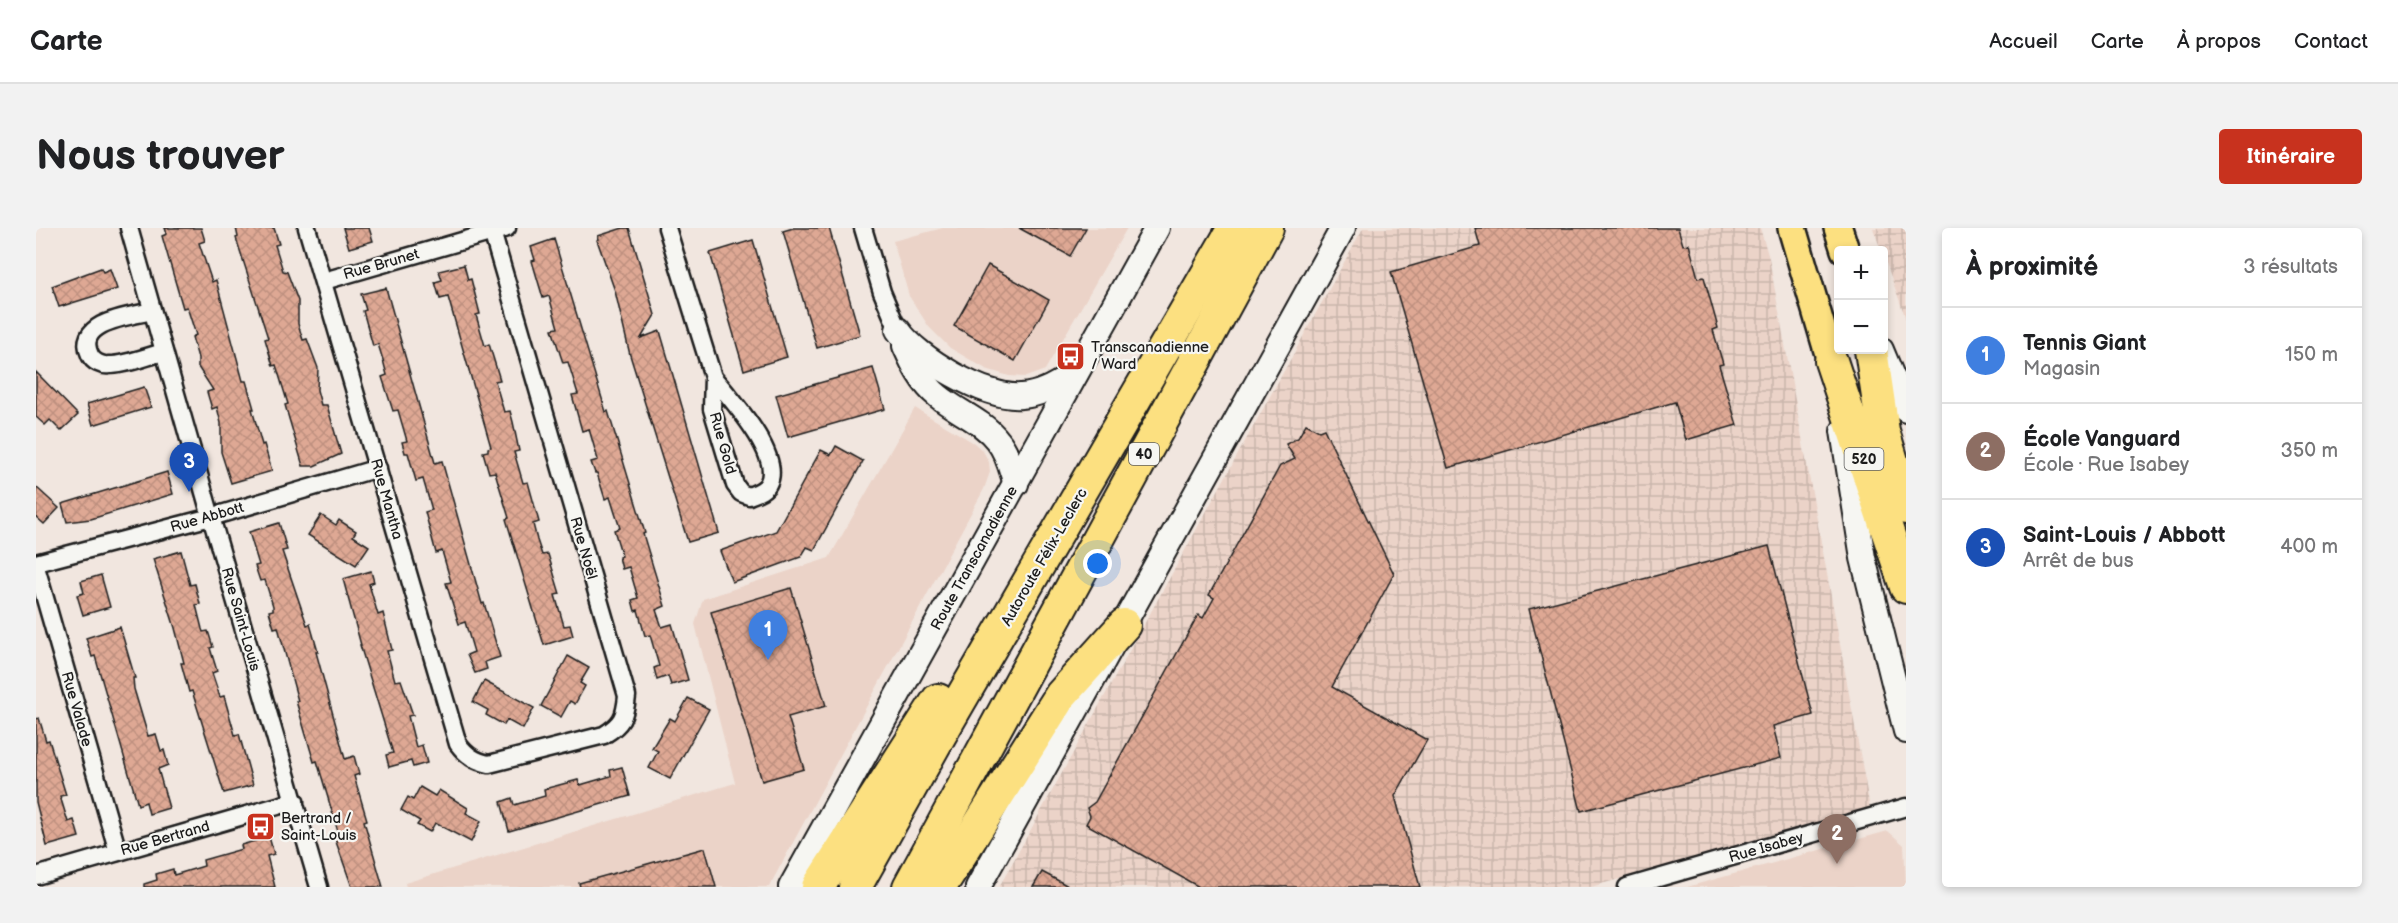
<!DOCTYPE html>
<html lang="fr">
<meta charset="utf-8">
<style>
body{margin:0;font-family:"Balsamiq Sans",sans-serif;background:#f2f2f2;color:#202124}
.controls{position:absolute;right:18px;top:18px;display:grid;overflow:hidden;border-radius:6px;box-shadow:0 3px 9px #0003}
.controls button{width:54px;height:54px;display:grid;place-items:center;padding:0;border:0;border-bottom:2px solid #e0e0e0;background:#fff;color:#202124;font:30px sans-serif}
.you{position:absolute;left:1062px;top:336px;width:21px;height:21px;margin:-15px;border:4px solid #fff;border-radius:50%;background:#1a73e8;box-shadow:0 0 0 9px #1a73e833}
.badge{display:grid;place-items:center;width:39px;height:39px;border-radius:50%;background:#c8321e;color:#fff;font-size:20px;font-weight:700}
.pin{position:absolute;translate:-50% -50px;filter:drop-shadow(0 2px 3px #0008)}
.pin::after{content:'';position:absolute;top:32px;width:21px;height:18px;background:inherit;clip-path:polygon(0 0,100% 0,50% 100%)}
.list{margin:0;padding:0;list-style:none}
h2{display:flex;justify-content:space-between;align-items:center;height:78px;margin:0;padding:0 24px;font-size:26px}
h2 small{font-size:20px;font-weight:400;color:#757577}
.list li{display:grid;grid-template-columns:39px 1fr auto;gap:18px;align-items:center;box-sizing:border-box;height:96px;padding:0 24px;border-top:2px solid #e0e0e0}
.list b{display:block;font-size:22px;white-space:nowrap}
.list p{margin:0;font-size:20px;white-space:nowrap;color:#757577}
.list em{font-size:20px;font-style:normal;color:#757577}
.map{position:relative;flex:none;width:1870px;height:659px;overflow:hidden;border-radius:6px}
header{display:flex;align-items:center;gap:36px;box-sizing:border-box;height:84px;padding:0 30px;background:#fff;border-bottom:2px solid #e0e0e0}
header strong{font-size:28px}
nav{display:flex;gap:33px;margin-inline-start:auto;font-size:21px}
.intro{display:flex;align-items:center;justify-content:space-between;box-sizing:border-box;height:144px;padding:0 36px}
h1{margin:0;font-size:42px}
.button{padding:15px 27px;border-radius:6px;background:#c8321e;color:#fff;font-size:21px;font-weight:700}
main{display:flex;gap:36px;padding:0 36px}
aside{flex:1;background:#fff;border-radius:6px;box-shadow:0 3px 9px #0003}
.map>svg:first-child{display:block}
.built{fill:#ebd3c8}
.industrial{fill:url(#industrial-grid)}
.building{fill:url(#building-cross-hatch);stroke:#1c1c1c;stroke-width:1.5}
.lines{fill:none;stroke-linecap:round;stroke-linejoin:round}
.minor-casing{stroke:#1c1c1c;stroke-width:21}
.secondary-casing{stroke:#1c1c1c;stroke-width:28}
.primary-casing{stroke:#1c1c1c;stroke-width:32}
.motorway-casing{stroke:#1c1c1c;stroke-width:36}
.minor{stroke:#f6f6f2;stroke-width:16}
.secondary{stroke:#f6f6f2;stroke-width:24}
.primary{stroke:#fce080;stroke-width:27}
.motorway{stroke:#fce080;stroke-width:32}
.labels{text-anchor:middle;stroke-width:4.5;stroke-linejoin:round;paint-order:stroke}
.shield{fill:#f6f6f2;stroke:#5d5d5c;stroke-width:1.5}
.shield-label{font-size:14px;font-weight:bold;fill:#1c1c1c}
.street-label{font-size:15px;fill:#1c1c1c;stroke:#f6f6f2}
.poi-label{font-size:15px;fill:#1c1c1c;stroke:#f6f6f2;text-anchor:start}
</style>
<header>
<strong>Carte</strong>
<nav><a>Accueil</a><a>Carte</a><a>À propos</a><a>Contact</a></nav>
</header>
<div class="intro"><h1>Nous trouver</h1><a class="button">Itinéraire</a></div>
<main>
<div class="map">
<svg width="1870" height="659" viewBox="0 0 1870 659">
<defs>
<pattern id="industrial-grid" width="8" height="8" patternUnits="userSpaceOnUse" patternTransform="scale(1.5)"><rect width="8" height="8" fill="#ebd3c8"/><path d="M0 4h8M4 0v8" fill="none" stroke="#c9b5ab"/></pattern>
<pattern id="building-cross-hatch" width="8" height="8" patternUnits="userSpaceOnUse" patternTransform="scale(1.5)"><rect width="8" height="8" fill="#dea894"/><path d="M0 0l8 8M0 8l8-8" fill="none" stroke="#be907f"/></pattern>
</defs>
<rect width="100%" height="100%" fill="#f1e6df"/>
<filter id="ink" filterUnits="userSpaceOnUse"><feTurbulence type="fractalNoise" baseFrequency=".0167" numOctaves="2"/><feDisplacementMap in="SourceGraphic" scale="12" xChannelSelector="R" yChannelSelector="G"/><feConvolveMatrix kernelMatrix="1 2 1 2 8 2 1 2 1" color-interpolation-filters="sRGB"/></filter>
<g filter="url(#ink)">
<!-- built -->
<g class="built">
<path d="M907 0H1091L1009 142 990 149 973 148 950 141 914 120 893 99 873 68 857 13Z"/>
<path d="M879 180 938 215 947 223 953 234 954 244 948 261 733 659H370L369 655 699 555 659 396 667 371 793 330Z"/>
<path d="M1852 603 1868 617 1870 659H1651Z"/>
</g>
<!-- industrial -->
<g class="industrial">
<path d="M1327 0H1724L1733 30 1834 580 1555 659H963Z"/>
<path d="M1837 0H1870V91L1848 29V22H1845Z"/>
</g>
<!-- building -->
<g class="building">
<path d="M129 0H165L169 13 163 15 176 54 180 52 207 153H210L218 181H216L226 217 228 216 236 243 195 255 185 224V195L181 179 176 181 171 164 177 162 162 139V130L156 109 160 107 151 79 147 80 126 8 131 6Z"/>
<path d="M200 0H238L243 16 239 17 247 43 251 44 262 73V96L267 112 271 111 282 140 281 162 285 177H291L305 226 278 238H267L249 177 252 176 240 137 237 138 229 111 232 110 200 10 202 9Z"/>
<path d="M307 0H333L337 13 313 20Z"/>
<path d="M587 0H593L619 87 605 110 624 103 683 305 652 314 594 127 579 63 561 12 563 11 562 8Z"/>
<path d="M757 0H793L824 107 781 120 747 3Z"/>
<path d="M983 0H1050L1034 28Z"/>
<path d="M1439 0H1642L1647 17 1653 16 1662 50 1668 49 1682 100 1677 102 1687 136 1683 137 1701 197 1650 212 1639 174 1412 240 1355 44 1444 18Z"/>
<path d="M518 11 570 184 572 183 609 305 607 306 629 378 620 382 626 399 636 396 652 452 635 457 632 448 621 452 618 440 623 438 614 407 609 408 602 382 599 383 596 372 602 370 593 339 586 341 583 329 586 328 578 302 584 300 579 285 574 269 569 271 561 245H559L555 234 562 232 553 201 546 203 536 167 542 166 532 134 527 135 516 101 522 100 513 68 507 70 496 33 499 32 495 19Z"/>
<path d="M717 12 751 129 708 142 674 25Z"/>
<path d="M428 37 432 52 435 51 444 86 440 87 449 118 453 116 464 152 459 153 468 184 474 183 477 194 483 223 478 224 487 255 492 254 503 294 497 296 501 312 506 327 512 326 524 366 519 367 528 398 534 397 537 408 508 417 470 291 473 290 459 244 453 245 447 224 452 223V220L455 219 412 69 404 71 399 54 406 52 403 43Z"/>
<path d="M952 37 1013 72 979 133 918 98Z"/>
<path d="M65 40 67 44 74 41 81 61 23 79 16 58Z"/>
<path d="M350 60 399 235 406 233 446 376 448 375 464 429 449 434 451 441 439 445 431 427 438 424 429 394 423 396 410 355 415 354 406 323 400 325 389 284 396 282 387 251 380 253 372 225H369L366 214 371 213 362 182 357 183 346 149 351 147 347 132 342 116 337 118 327 83 330 82 325 66Z"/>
<path d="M837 140 849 181 752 209 740 167Z"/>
<path d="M0 144 42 187 25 203 14 192 9 197 0 189Z"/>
<path d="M108 159 115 179 57 197 51 176Z"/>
<path d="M1270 196 1283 203 1288 201 1358 346 1296 459 1391 512 1359 568 1384 659H1163L1050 596 1054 588 1051 580 1059 574 1162 387 1167 390 1178 370 1173 367 1244 238 1259 231 1250 216 1262 210Z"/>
<path d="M800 218 827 233 778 322 771 319 765 329 696 354 684 323 740 303 785 222 795 227Z"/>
<path d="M131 244 137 266 55 291 31 294 26 276Z"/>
<path d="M0 259 23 280 8 296 0 289Z"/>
<path d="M285 287 300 297 303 292 320 303 317 308 333 318 320 337 272 307Z"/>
<path d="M243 295 251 322 246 323 271 397 274 396 282 424H280L309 531 318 528 323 546 318 548 331 592 328 593 347 659H316L298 608 303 607 281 533 278 534 260 473H262L242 399 238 400 233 383 237 382V378L229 352 224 353 219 338 223 337 213 304Z"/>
<path d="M1733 318 1777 487 1737 498 1745 530 1545 583 1493 381Z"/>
<path d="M145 323 154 357 159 356 164 376 160 377 166 401 167 404 172 403 177 419 174 420 181 443 176 445 184 469 188 468 199 507 203 506 217 557 188 565 156 463 153 464 145 435H148L139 400 117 331Z"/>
<path d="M335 343 338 354 333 356 342 387 347 385 356 422 351 423 359 453 365 452 377 487 372 488 380 519 386 517 391 535 377 539 375 533 353 539 350 527 357 525 324 417H325L307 351Z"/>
<path d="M65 347 74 379 47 387 41 367 48 365 45 353Z"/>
<path d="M755 360 790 478 752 489 768 541 726 553 675 384Z"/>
<path d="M84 399 99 450H97L98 461 112 508 120 506 125 523 128 522 132 537 122 541 133 580 113 586 110 574 102 577 59 428 56 429 50 410Z"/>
<path d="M532 428 553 440 544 455 549 458 539 476 534 473 525 489 505 478Z"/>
<path d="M448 453 498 480 487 501 471 492 468 497 450 487 452 482 437 474Z"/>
<path d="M652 470 673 481 634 551 613 540 622 523 616 520 634 490 639 493Z"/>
<path d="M3 490 10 513 13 512 30 567 24 568 32 594 38 592 43 609 11 618 0 574V491Z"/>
<path d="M586 539 594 568 473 603 465 574 476 570 478 577 509 568 508 561 542 552 544 557 575 548 574 542Z"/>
<path d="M384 559 399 568 403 562 432 580 430 585 445 593 435 614 399 595 394 604 381 597 384 593 365 582 372 569 377 572Z"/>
<path d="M233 609 238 626 231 628 239 659H108V656L121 652 120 646 137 641 138 647 168 638 167 632 206 621 205 617Z"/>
<path d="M669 620 680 659H544L543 655Z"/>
<path d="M1006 644 1034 659H997Z"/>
</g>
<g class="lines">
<defs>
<g id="minor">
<path d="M93 0 175 289 283 659"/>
<path d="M271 0 422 516C431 528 439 533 453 536L568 507C586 496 589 489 591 468L455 0"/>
<path d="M631 0 677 149 676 181 699 257 705 265 713 268C720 265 728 263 732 256 748 228 693 169 677 149"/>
<path d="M827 0 846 64 862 102"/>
<path d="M288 53 471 0"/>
<path d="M116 83C96 88 38 93 54 127 57 134 66 138 73 137 91 137 111 128 128 124"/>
<path d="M0 335 175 289 342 240"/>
<path d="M0 339 82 624"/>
<path d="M0 648 259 573"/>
<path d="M1591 659 1870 579"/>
</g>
<g id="secondary">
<path d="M862 102C881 130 950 171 985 168 1006 167 1023 155 1040 145"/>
<path d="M869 118C877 136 886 155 902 168 921 184 946 192 962 213 972 225 975 241 980 256"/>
<path d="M1845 122 1870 182"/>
<path d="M1807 203 1827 330 1870 503"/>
<path d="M755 659 1121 0"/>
<path d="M942 659 1307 0"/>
</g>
<g id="primary">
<path d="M1756 0 1795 133"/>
<path d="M1802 0 1809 22"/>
</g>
<g id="motorway">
<path d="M1835 122 1847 203 1870 280"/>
<path d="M1795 133 1870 359"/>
<path d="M782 659 902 472"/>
<path d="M819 659 904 507 1198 0"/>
<path d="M873 659 1231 0"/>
<path d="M904 659 1025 467 1088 397"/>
</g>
</defs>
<!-- minor casing -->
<use href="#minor" class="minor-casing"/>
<!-- secondary casing -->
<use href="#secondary" class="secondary-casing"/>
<!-- primary casing -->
<use href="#primary" class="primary-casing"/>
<!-- motorway casing -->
<use href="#motorway" class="motorway-casing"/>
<!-- minor -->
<use href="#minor" class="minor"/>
<!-- secondary -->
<use href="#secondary" class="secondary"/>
<!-- primary -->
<use href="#primary" class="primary"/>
<!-- motorway -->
<use href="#motorway" class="motorway"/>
</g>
</g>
<!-- icons -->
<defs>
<symbol id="bus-square" viewBox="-11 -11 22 22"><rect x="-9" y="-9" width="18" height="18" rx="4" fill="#c8321e" stroke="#f6f6f2"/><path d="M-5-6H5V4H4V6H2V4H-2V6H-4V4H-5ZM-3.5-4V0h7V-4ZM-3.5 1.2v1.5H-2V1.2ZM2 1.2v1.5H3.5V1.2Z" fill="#fff"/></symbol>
</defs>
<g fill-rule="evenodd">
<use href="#bus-square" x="1018" y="112" width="33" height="33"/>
<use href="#bus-square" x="208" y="582" width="33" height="33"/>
</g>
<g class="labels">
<!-- shield labels -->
<g class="shield">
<rect x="1093" y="215" width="30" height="22" rx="4.5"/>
<rect x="1808.5" y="220" width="39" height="22" rx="4.5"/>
</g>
<g class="shield-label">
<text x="1108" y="231">40</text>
<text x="1828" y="236">520</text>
</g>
<!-- street labels -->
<g class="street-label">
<text transform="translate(345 36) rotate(-16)" y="5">Rue Brunet</text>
<text transform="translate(687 215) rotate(74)" y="5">Rue Gold</text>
<text transform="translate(351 271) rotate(74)" y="5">Rue Mantha</text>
<text transform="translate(171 289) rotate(-16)" y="5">Rue Abbott</text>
<text transform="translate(548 320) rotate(74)" y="5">Rue Noël</text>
<text transform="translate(1008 329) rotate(-60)" y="5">Autoroute Félix-Leclerc</text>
<text transform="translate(938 330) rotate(-61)" y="5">Route Transcanadienne</text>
<text transform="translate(205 391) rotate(74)" y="5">Rue Saint-Louis</text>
<text transform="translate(41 481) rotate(74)" y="5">Rue Valade</text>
<text transform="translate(129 610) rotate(-16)" y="5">Rue Bertrand</text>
<text transform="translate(1730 619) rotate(-16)" y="5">Rue Isabey</text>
</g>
<!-- poi labels -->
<g class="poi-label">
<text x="1055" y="124">Transcanadienne<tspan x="1055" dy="17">/ Ward</tspan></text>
<text x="245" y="595">Bertrand /<tspan x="245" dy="17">Saint-Louis</tspan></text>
</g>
</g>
</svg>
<div class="controls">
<button>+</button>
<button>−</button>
</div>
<div class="you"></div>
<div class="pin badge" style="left:732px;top:432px;background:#3f7fe0">1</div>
<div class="pin badge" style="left:1801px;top:636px;background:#8d6e63">2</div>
<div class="pin badge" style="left:153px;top:264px;background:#1a4fb4">3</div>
</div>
<aside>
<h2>À proximité<small>3 résultats</small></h2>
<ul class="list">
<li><span class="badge" style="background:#3f7fe0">1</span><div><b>Tennis Giant</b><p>Magasin</p></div><em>150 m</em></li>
<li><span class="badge" style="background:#8d6e63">2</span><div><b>École Vanguard</b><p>École · Rue Isabey</p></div><em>350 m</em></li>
<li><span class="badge" style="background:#1a4fb4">3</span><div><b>Saint-Louis / Abbott</b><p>Arrêt de bus</p></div><em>400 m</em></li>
</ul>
</aside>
</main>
